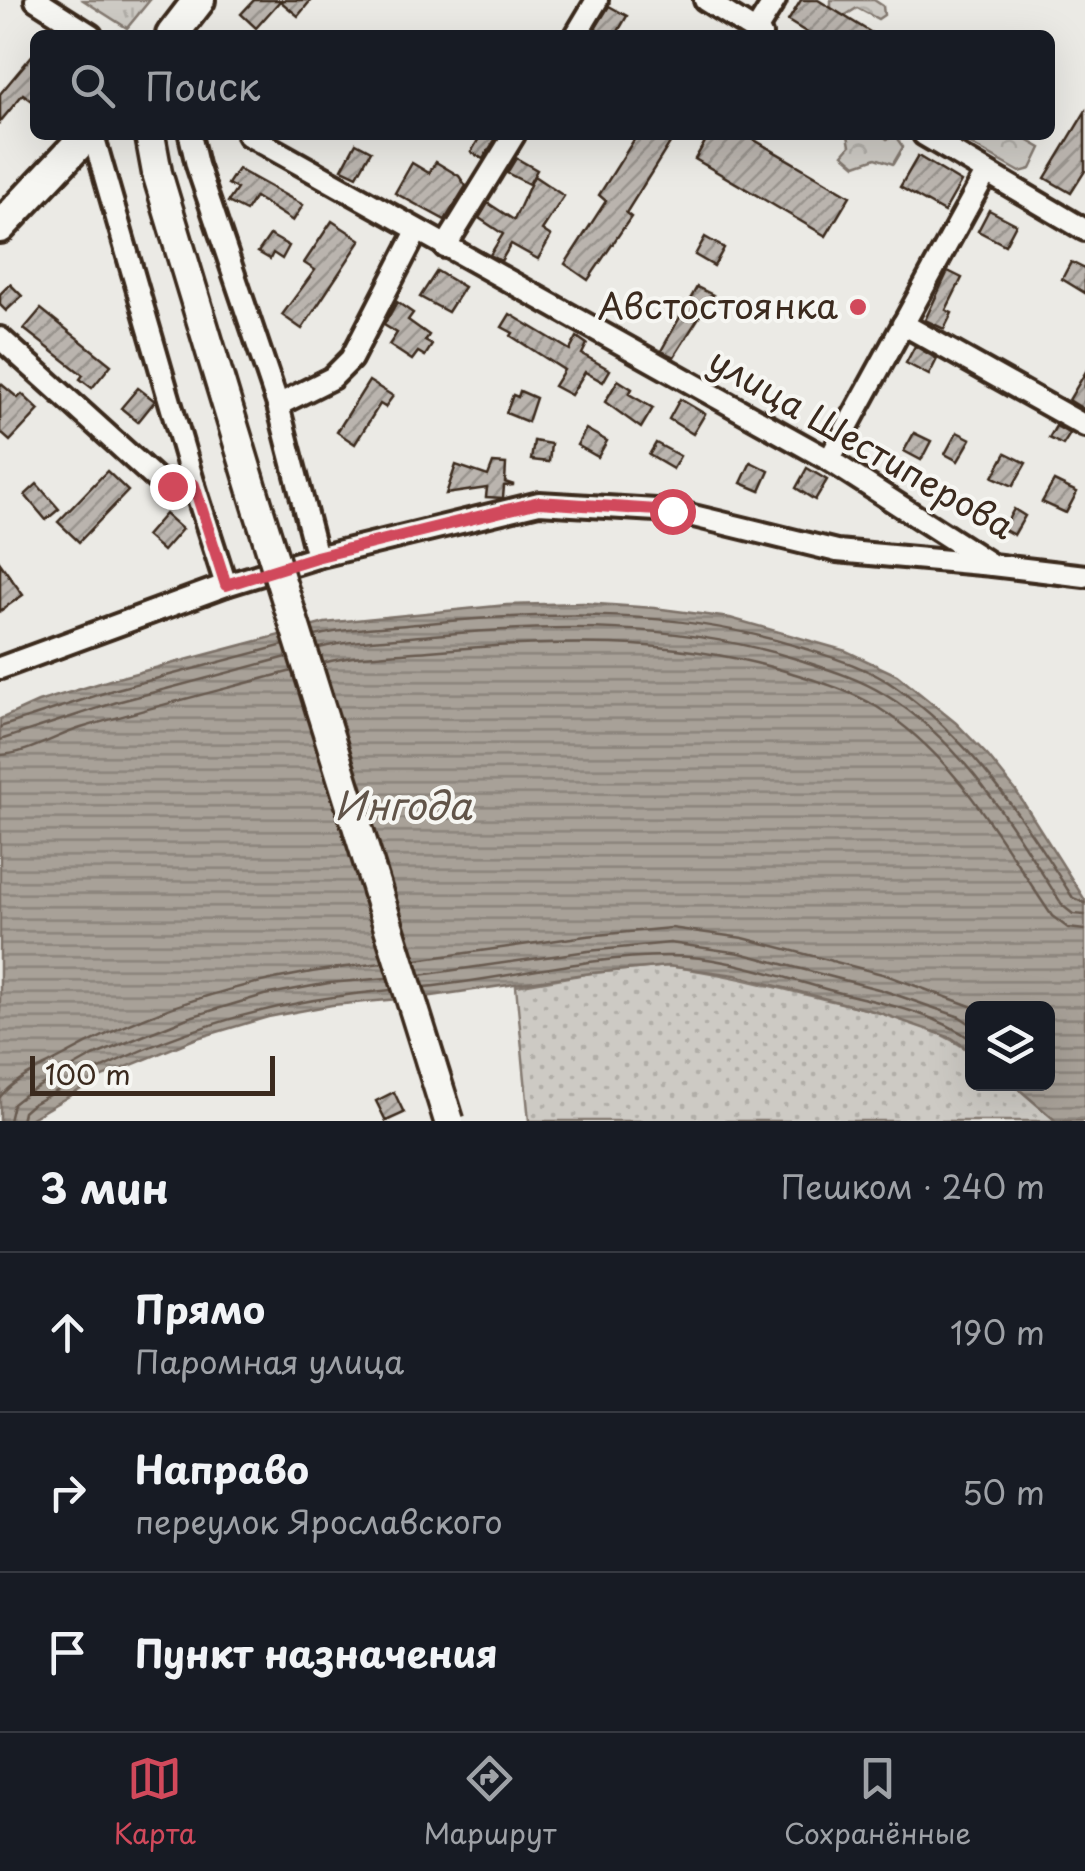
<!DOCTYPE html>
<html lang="ru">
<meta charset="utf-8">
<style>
body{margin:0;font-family:"Playpen Sans",sans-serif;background:#242831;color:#f1f3f6}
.controls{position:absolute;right:30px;bottom:30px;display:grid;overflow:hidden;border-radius:15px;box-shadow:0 10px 40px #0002}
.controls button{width:90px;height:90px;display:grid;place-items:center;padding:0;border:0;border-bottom:2px solid #363941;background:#171b24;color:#f1f3f6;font:50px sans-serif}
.scale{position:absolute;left:30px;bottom:25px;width:245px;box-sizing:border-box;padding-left:10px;border:5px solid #3b2a1e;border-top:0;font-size:28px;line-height:35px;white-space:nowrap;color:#3b2a1e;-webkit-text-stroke:8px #f6f6f2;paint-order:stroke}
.stop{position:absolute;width:30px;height:30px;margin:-22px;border:8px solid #d1495b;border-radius:50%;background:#fff}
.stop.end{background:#d1495b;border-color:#fff;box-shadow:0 2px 10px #0008}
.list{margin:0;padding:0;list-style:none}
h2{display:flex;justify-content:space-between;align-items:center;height:130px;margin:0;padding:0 40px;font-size:42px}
h2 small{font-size:32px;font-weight:400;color:#9ea1a6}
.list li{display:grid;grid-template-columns:65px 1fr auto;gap:30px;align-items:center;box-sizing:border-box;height:160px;padding:0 40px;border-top:2px solid #363941}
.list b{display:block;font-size:38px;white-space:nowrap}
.list p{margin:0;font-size:32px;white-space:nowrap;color:#9ea1a6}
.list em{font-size:32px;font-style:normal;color:#9ea1a6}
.icon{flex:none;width:55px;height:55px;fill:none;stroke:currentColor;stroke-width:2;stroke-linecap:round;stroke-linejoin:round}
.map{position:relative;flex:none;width:1085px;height:1121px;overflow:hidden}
.search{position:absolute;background:#171b24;box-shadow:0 10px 40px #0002;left:30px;right:30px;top:30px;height:110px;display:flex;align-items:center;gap:25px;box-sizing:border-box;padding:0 35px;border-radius:15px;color:#9ea1a6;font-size:38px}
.sheet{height:610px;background:#171b24}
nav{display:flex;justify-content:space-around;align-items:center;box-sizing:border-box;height:140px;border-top:2px solid #363941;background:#171b24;font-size:28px;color:#9ea1a6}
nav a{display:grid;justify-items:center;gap:5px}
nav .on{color:#d1495b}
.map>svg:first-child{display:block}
.grass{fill:url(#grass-dots);stroke:#847a71;stroke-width:2.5}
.forest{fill:url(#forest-crowns);stroke:#847a71;stroke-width:2.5}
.park{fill:url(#park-tufts);stroke:#847a71;stroke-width:2.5}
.water{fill:url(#water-rules);stroke:#7c7167;stroke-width:2.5}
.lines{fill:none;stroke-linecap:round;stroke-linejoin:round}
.shore{stroke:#675a4f;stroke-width:2.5}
.building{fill:url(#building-hatch);stroke:#3b2a1e;stroke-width:2.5}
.street-casing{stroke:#3b2a1e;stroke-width:28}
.secondary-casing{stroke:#3b2a1e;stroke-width:35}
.primary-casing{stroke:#3b2a1e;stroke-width:38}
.street{stroke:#f6f6f2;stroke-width:20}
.secondary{stroke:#f6f6f2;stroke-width:28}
.primary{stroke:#f6f6f2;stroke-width:30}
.secondary-bridge-casing{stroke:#3b2a1e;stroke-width:35;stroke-linecap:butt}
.secondary-bridge{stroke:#f6f6f2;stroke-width:28}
.route{stroke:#d1495b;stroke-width:12}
.poi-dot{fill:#d1495b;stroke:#f6f6f2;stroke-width:4}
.labels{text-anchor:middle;stroke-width:8;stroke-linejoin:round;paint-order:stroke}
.poi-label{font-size:35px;fill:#3b2a1e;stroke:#f6f6f2;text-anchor:end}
.street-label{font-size:35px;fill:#3b2a1e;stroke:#f6f6f2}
.water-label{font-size:38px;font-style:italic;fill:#615449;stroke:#f6f6f2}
</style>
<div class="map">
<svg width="1085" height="1121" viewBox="0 0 1085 1121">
<defs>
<pattern id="grass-dots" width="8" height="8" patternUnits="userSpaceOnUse" patternTransform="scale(2.5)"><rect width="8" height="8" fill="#cdcac4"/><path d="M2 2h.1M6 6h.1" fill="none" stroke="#b1aea8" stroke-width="1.8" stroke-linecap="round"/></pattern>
<pattern id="forest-crowns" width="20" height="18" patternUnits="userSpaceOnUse" patternTransform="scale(2.5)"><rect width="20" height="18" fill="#cdcac4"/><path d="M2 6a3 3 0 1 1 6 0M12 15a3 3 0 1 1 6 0" fill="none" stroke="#b1aea8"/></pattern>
<pattern id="park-tufts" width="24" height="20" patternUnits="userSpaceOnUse" patternTransform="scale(2.5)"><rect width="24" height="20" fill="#cdcac4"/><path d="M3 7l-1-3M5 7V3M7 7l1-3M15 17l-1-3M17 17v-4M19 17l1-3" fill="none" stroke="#b1aea8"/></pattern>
<pattern id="water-rules" width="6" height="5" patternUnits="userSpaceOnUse" patternTransform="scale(2.5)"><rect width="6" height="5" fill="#a8a198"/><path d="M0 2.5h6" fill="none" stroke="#8a837b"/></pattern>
<pattern id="building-hatch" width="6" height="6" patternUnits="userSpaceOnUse" patternTransform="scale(2.5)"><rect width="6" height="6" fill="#bab4ae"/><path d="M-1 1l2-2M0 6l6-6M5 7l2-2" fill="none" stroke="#98938d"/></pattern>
</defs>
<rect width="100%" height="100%" fill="#ebeae5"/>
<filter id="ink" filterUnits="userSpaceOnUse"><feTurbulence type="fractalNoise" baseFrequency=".01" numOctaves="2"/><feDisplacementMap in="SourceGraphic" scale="20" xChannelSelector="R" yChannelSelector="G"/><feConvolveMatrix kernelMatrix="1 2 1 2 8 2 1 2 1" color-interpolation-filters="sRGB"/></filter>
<g filter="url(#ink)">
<!-- grass -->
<path class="grass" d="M668 966C723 973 767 985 820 998 871 1010 929 1021 972 1053V1084H1013L1056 1121H529L516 986 591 973Z"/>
<!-- forest -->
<g class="forest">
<path d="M831 0H874L883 6 884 15 878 19 857 8 844 16 831 8Z"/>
<path d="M848 135H882L887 139 895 136 903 147 893 164 876 158 856 165 843 154 850 146Z"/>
<path d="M961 135H1018L1041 148 1031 169 1020 172 967 142Z"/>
</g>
<!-- park -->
<path class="park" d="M83 0H150L127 28Z"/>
<!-- water -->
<path class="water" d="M583 603 654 608 730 618 846 651 897 675 956 723 988 756 1016 791 1085 900V1121H1056L1013 1084H1048V1008H972V1052L952 1038 877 1012 735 975 668 966 591 973 432 996 332 1005 268 1017 197 1038 102 1077 26 1121H0V719L38 702 110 680 325 623 507 605Z"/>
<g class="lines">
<!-- shore -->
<g class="shore">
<path d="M315 636C351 627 391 627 428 623 555 611 680 609 803 648 834 658 867 667 894 686 974 741 1022 818 1073 898L1085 903"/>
<path d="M319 648C355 639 395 639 432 635 556 624 679 622 800 660 828 669 858 678 884 694 966 743 1013 829 1063 906L1073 914 1085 915"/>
<path d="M323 663C357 654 394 654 429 651 552 640 673 636 792 673 821 682 851 691 877 707 958 758 1000 840 1052 916L1068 928 1085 930"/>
<path d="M0 727 113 690 284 645"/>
<path d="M0 740 117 702 287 657"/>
<path d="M0 755C27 754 55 736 81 728 151 707 221 690 292 671"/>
<path d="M416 960 586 936 671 928 743 938 886 975 976 1008"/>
<path d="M420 975 588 951 670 943 740 953 882 990 960 1017 972 1025"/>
<path d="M424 987C505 979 585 957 666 956 724 955 782 978 837 992 882 1003 935 1013 972 1040"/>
<path d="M0 1097C14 1079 38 1070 58 1059 158 1003 269 973 383 963"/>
<path d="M9 1121 13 1104 27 1093 93 1056 190 1017 264 995 329 983 387 978"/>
<path d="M21 1121 23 1112 31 1105C149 1038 256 1002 391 990"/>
</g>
</g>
<!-- building -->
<g class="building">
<path d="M254 0H311L298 16 280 1 256 28 241 14Z"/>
<path d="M801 0H818L875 35H811L788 21Z"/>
<path d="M609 6 627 16 616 35H606L595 29Z"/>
<path d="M35 52V103L23 94 0 122V94Z"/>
<path d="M1085 112V171L1071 193 1045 178Z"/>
<path d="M481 135H498L483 159 471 152Z"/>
<path d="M637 135H675L626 213 631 217 588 280 565 264 606 201 599 195Z"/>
<path d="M709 135H746L850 196 826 236 695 159Z"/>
<path d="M356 143 371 151 357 176 342 169Z"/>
<path d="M918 156 961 182 944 212 900 187Z"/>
<path d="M516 158 537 170 529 184 507 173Z"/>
<path d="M436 162 459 176 466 186 445 220 395 193 412 163 429 173Z"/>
<path d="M238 169 303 205 293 221 255 197 246 211 228 202 237 189 228 184Z"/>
<path d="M534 176 564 196 542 230 551 236 538 259 511 244 501 261 490 255 503 234 479 218 488 203 514 220Z"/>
<path d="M989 210 1016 224 1005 245 978 231Z"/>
<path d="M332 221 361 240 302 329 282 315 315 270 304 263Z"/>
<path d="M270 235 289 246 282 259 273 253 270 259 258 252Z"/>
<path d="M705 237 724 248 714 266 695 255Z"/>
<path d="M1071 262 1085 269V293L1062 279Z"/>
<path d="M437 271 464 287 448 312 420 297Z"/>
<path d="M948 271 962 278 946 310 952 313 944 329 925 320Z"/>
<path d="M10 284 22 296 6 311 0 305V294Z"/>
<path d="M697 287 713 295 674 357 661 351Z"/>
<path d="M397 302 413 313 408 320 429 335 425 341 432 345 425 356 418 352 412 360 389 345 397 333 384 325Z"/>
<path d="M41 309 111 365 92 388 80 379 83 375 24 329Z"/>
<path d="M510 314 570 350 577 337 587 344 582 354 610 370 603 382 585 372 571 395 554 386 564 370 511 336 513 333 502 327Z"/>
<path d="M915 346 937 359 929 375 906 363Z"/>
<path d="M1085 373V410L1069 400Z"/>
<path d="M618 380 632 389 629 394 653 408 641 428 605 402Z"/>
<path d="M369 381 393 396 385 407 380 404 355 444 337 432Z"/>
<path d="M0 383 18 398 22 394 39 410 10 441 0 432Z"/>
<path d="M138 388 155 401 138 422 121 408Z"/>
<path d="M520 391 536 398 528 422 506 413 513 395 518 397Z"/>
<path d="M680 399 705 414 693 434 669 419Z"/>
<path d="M1056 426 1070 434 1063 445 1049 438Z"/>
<path d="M586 429 607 441 598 457 577 445Z"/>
<path d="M957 432 971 439 958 461 945 454Z"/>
<path d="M914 433 931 441 921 460 904 451Z"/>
<path d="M534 441 551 444 549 462 531 460Z"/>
<path d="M656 443 680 456 673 469 649 455Z"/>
<path d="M1006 453 1026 463 1013 486 993 477Z"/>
<path d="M751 462 769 471 760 491 741 483Z"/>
<path d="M493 463 506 464 505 482 514 485 504 486 503 498 486 497 487 488 446 494 456 465 488 476Z"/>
<path d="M807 468 827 480 815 500 796 488Z"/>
<path d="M107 471 128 491 79 542 58 522Z"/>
<path d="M1054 481 1077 492 1066 513 1042 502Z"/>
<path d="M37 484 59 509 46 520 25 495Z"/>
<path d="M1014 509 1025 516 1014 535 1003 529Z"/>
<path d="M165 514 182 529 163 551 146 536Z"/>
<path d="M0 563 23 595 0 611Z"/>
<path d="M394 1092 404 1113 386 1121 376 1101Z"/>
</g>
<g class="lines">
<defs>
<g id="street">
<path d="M36 0 91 35"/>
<path d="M705 0 761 35"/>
<path d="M755 32 775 0"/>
<path d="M576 35 597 0"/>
<path d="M93 135 194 485"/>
<path d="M190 135 197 165 278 405 317 557"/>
<path d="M248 135 829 460 992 565 1085 576"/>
<path d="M924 135 1085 230"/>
<path d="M445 247 514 135"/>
<path d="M903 324 1085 426"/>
<path d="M0 338 156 479 172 486 194 485 226 585"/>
<path d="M278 405 332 378 351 359 417 231"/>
<path d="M829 460 986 173"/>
<path d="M0 668 226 585 317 557 539 503 673 511 837 551 992 565"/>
</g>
<path id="secondary" d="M150 135 157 173 259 511"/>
<g id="primary">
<path d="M172 35 199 0"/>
<path d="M0 227 87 135"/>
</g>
</defs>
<!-- street casing -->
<use href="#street" class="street-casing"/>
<!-- secondary casing -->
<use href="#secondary" class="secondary-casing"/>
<!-- primary casing -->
<use href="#primary" class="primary-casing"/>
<!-- street -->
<use href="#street" class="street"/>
<!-- secondary -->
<use href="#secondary" class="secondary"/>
<!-- primary -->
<use href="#primary" class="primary"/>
<defs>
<path id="secondary-bridge" d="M259 511 449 1121"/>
</defs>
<!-- secondary-bridge casing -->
<use href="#secondary-bridge" class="secondary-bridge-casing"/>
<!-- secondary-bridge -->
<use href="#secondary-bridge" class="secondary-bridge"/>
</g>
</g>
<g class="lines" filter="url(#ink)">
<!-- route -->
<path class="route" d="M172 486 194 485 226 585 316 557 539 502 672 511"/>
</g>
<!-- markers -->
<circle class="poi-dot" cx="858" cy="307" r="10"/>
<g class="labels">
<!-- poi labels -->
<g class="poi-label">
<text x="838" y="319">Австостоянка</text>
</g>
<!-- street labels -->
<g class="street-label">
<text transform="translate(861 444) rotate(30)" y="12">улица Шестиперова</text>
</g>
<!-- water labels -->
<g class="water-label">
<text x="403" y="820">Ингода</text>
</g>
</g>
</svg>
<div class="controls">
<button><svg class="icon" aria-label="layers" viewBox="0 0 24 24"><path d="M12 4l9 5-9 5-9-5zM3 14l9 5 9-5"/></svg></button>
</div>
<div class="scale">100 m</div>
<div class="stop" style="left:672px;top:511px"></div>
<div class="stop end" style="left:172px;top:486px"></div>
<div class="search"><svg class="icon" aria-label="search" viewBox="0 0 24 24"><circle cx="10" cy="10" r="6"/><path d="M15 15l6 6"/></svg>Поиск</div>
</div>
<section class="sheet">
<h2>3 мин<small>Пешком · 240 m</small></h2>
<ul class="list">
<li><svg class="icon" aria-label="ahead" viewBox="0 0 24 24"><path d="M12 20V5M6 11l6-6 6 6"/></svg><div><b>Прямо</b><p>Паромная улица</p></div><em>190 m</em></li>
<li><svg class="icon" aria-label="right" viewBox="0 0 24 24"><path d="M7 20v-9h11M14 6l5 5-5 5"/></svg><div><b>Направо</b><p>переулок Ярославского</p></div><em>50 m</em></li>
<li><svg class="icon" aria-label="arrive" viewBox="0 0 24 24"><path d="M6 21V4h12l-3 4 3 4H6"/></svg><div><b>Пункт назначения</b></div></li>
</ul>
</section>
<nav>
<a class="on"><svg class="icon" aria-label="map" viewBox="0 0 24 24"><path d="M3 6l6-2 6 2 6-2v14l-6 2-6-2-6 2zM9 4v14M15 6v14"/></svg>Карта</a>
<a><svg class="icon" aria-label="directions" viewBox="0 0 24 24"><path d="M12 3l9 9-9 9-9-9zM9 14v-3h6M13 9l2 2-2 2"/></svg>Маршрут</a>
<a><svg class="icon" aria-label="saved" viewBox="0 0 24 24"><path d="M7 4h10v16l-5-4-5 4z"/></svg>Сохранённые</a>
</nav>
